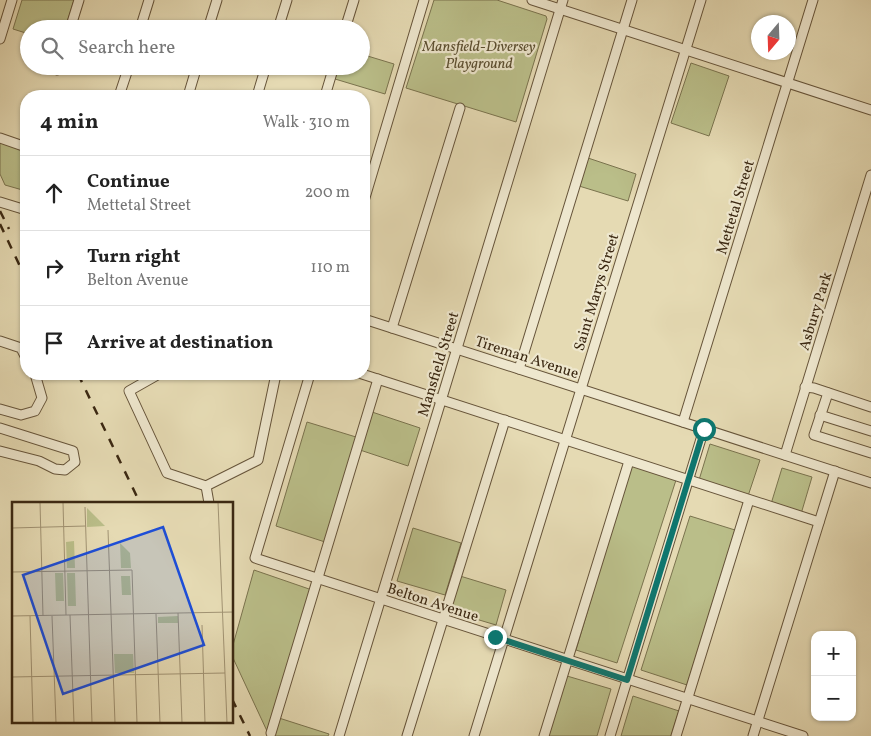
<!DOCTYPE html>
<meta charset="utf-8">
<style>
body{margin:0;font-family:Vollkorn,serif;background:#f2f2f2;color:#222}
.controls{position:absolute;right:15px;bottom:15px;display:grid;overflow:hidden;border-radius:10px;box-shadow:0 1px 4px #0004}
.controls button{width:45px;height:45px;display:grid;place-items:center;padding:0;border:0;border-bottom:1px solid #e0e0e0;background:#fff;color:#222;font:25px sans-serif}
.compass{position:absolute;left:751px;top:15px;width:45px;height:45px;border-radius:50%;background:#fff;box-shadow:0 1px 4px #0004;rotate:199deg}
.stop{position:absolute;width:15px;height:15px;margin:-11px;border:4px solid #0f766e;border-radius:50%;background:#fff}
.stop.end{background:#0f766e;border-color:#fff;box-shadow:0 1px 5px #0008}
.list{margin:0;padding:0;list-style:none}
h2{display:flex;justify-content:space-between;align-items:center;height:65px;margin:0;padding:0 20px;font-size:21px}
h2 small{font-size:16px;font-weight:400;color:#767676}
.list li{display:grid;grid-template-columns:32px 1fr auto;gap:15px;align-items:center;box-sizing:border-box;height:75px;padding:0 20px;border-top:1px solid #e0e0e0}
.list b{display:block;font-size:19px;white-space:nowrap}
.list p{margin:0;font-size:16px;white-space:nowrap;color:#767676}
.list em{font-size:16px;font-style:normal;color:#767676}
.icon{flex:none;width:28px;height:28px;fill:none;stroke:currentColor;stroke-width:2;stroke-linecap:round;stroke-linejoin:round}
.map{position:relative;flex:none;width:871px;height:736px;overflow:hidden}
.search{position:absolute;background:#fff;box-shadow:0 1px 4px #0004;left:20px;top:20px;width:350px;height:55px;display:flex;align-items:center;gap:12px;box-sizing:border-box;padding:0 18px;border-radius:28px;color:#767676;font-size:19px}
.panel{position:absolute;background:#fff;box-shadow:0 1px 4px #0004;left:20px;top:90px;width:350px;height:290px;border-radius:20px}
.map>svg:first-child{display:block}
.green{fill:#babe89;stroke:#7a734e}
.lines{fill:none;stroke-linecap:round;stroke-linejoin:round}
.minor-casing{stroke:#66543a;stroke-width:11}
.minor{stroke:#eee7ce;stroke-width:9}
.rail{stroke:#3b2812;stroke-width:2.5;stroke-dasharray:9 9;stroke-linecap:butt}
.route{stroke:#0f766e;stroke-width:6}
.labels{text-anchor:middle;stroke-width:4.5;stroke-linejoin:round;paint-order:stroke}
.park-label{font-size:15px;font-style:italic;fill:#5b4e30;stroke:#eee7ce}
.street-label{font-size:15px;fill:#3b2812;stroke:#eee7ce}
.inset-road{fill:none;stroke:#a19373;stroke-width:1}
.view{fill:#1d4ed8;fill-opacity:0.15;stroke:#1d4ed8;stroke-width:2.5}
.inset-edge{fill:none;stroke:#3b2812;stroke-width:2.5}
</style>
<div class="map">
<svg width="871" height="736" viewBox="0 0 871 736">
<rect width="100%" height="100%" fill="#e5dab3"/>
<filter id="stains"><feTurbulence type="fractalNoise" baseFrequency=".004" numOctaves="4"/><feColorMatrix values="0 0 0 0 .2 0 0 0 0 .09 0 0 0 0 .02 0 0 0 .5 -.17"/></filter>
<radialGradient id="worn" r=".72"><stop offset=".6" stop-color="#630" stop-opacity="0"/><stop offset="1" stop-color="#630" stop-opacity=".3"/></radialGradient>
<!-- green -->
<g class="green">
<path d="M22 0H74L65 29H29V34L13 29Z"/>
<path d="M434 0H497L546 16 547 19 516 122 406 88Z"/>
<path d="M361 54 394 64 385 94 335 79 339 66H361Z"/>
<path d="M691 63 729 76 709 136 671 123Z"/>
<path d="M0 141 26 149V191L5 185 0 174Z"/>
<path d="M588 158 636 174 628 201 579 186Z"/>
<path d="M372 412 420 428 408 466 360 450Z"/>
<path d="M307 422 356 437 325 542 276 526Z"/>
<path d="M710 444 760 460 748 496 699 480Z"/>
<path d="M631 465 676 480 617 663 576 650Z"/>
<path d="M782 468 812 477 801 514 771 504Z"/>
<path d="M690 516 735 530 687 685 641 670Z"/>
<path d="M413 528 461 543 445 595 397 581Z"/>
<path d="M254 570 312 590 267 731 233 658V645Z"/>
<path d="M460 576 506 590 496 625 449 611Z"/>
<path d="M567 676 611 689 597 736H548Z"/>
<path d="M633 696 679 711 671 736H621Z"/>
<path d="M279 718 329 734 328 736H274Z"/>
</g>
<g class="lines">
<defs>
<g id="minor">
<path d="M532 0 871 110"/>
<path d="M70 29 79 0"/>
<path d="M140 29 149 0"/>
<path d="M208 29 217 0"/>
<path d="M278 29 287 0"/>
<path d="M345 29 354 0"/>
<path d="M0 39 12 0"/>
<path d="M57 70 58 66"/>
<path d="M119 96 129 66"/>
<path d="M188 96 197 66"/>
<path d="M257 96 266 66"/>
<path d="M325 96 334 66"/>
<path d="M0 138 26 147"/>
<path d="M364 201 424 0"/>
<path d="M0 202 26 210"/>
<path d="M364 319 871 483"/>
<path d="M392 328 460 108"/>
<path d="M0 341 21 348 26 358"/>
<path d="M519 369 632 0"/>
<path d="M159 374 129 391 167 473 206 486"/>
<path d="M310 374 255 558 803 736"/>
<path d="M362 374 819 522"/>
<path d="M805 387 814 388 871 407"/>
<path d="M828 393 814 435 871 453"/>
<path d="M0 409 21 415 35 411 42 398 35 374"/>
<path d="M820 415 871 431"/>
<path d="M683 422 813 0"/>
<path d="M0 428 73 451 75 462 65 470 55 469 39 461 0 451"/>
<path d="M785 455 871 175"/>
<path d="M209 503 206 486 258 460 276 374"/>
<path d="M271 733 378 379"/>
<path d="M339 736 563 0"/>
<path d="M407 736 505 420"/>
<path d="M474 736 701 0"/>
<path d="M544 736 629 461"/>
<path d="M610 736 704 429"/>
<path d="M676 736 749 500"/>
<path d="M753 736 835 471"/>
</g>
</defs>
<!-- minor casing -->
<use href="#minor" class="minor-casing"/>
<!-- minor -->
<use href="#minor" class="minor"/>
<!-- rail -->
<g class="rail">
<path d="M0 211 9 229"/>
<path d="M0 224 26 279"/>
<path d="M78 374 140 503"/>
<path d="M232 699 250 736"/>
</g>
</g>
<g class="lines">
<!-- route -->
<path class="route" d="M495 637 627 680 704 429"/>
</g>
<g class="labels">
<!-- park labels -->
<g class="park-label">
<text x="479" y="51">Mansfield-Diversey<tspan x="479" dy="17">Playground</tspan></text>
</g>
<!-- street labels -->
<g class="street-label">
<text transform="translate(735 207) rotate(-73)" y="5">Mettetal Street</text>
<text transform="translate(596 292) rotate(-73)" y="5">Saint Marys Street</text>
<text transform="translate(815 311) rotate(-73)" y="5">Asbury Park</text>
<text transform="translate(527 357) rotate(18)" y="5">Tireman Avenue</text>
<text transform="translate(438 364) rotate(-73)" y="5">Mansfield Street</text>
<text transform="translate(433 602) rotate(18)" y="5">Belton Avenue</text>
</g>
</g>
<!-- overview -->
<g transform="translate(12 502)">
<rect width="221" height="221" fill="#e5dab3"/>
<path d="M75 6 93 24 75 25ZM62 39 63 66H55L54 40ZM108 41 118 51 119 66H109ZM43 71H51L52 99H44ZM55 71H63L64 104H56ZM109 74H118L119 93H110ZM166 114V121H146V115ZM102 152H121L122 171H103Z" fill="#babe89"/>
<path class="inset-road" d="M28 0 31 114M51 0 54 113M206 0 215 221M73 5 80 221M0 26 74 24M96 28 103 221M0 70 120 68 125 221M166 111 170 221M144 112 148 221M58 113 62 221M0 114 222 110M18 114 21 221M40 114 44 221M190 123 193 221M0 175 213 171"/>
<path class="view" d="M151 25 192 143 51 192 11 73Z"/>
<rect width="221" height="221" class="inset-edge"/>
</g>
<rect width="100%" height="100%" filter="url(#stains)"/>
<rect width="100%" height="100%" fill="url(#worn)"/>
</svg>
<div class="controls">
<button>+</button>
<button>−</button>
</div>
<svg class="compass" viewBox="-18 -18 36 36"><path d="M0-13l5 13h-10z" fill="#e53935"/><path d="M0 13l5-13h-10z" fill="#767676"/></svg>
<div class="stop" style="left:704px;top:429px"></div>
<div class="stop end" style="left:495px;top:637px"></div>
<div class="search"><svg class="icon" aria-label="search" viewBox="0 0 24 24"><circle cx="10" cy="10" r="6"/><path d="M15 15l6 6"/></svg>Search here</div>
<section class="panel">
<h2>4 min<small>Walk · 310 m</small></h2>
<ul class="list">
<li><svg class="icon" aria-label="ahead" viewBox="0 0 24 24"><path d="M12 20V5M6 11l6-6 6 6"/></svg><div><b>Continue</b><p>Mettetal Street</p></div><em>200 m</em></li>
<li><svg class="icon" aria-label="right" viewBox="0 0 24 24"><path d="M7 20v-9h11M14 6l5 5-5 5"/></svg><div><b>Turn right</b><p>Belton Avenue</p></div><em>110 m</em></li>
<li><svg class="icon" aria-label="arrive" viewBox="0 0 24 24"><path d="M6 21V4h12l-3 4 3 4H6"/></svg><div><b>Arrive at destination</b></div></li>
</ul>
</section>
</div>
